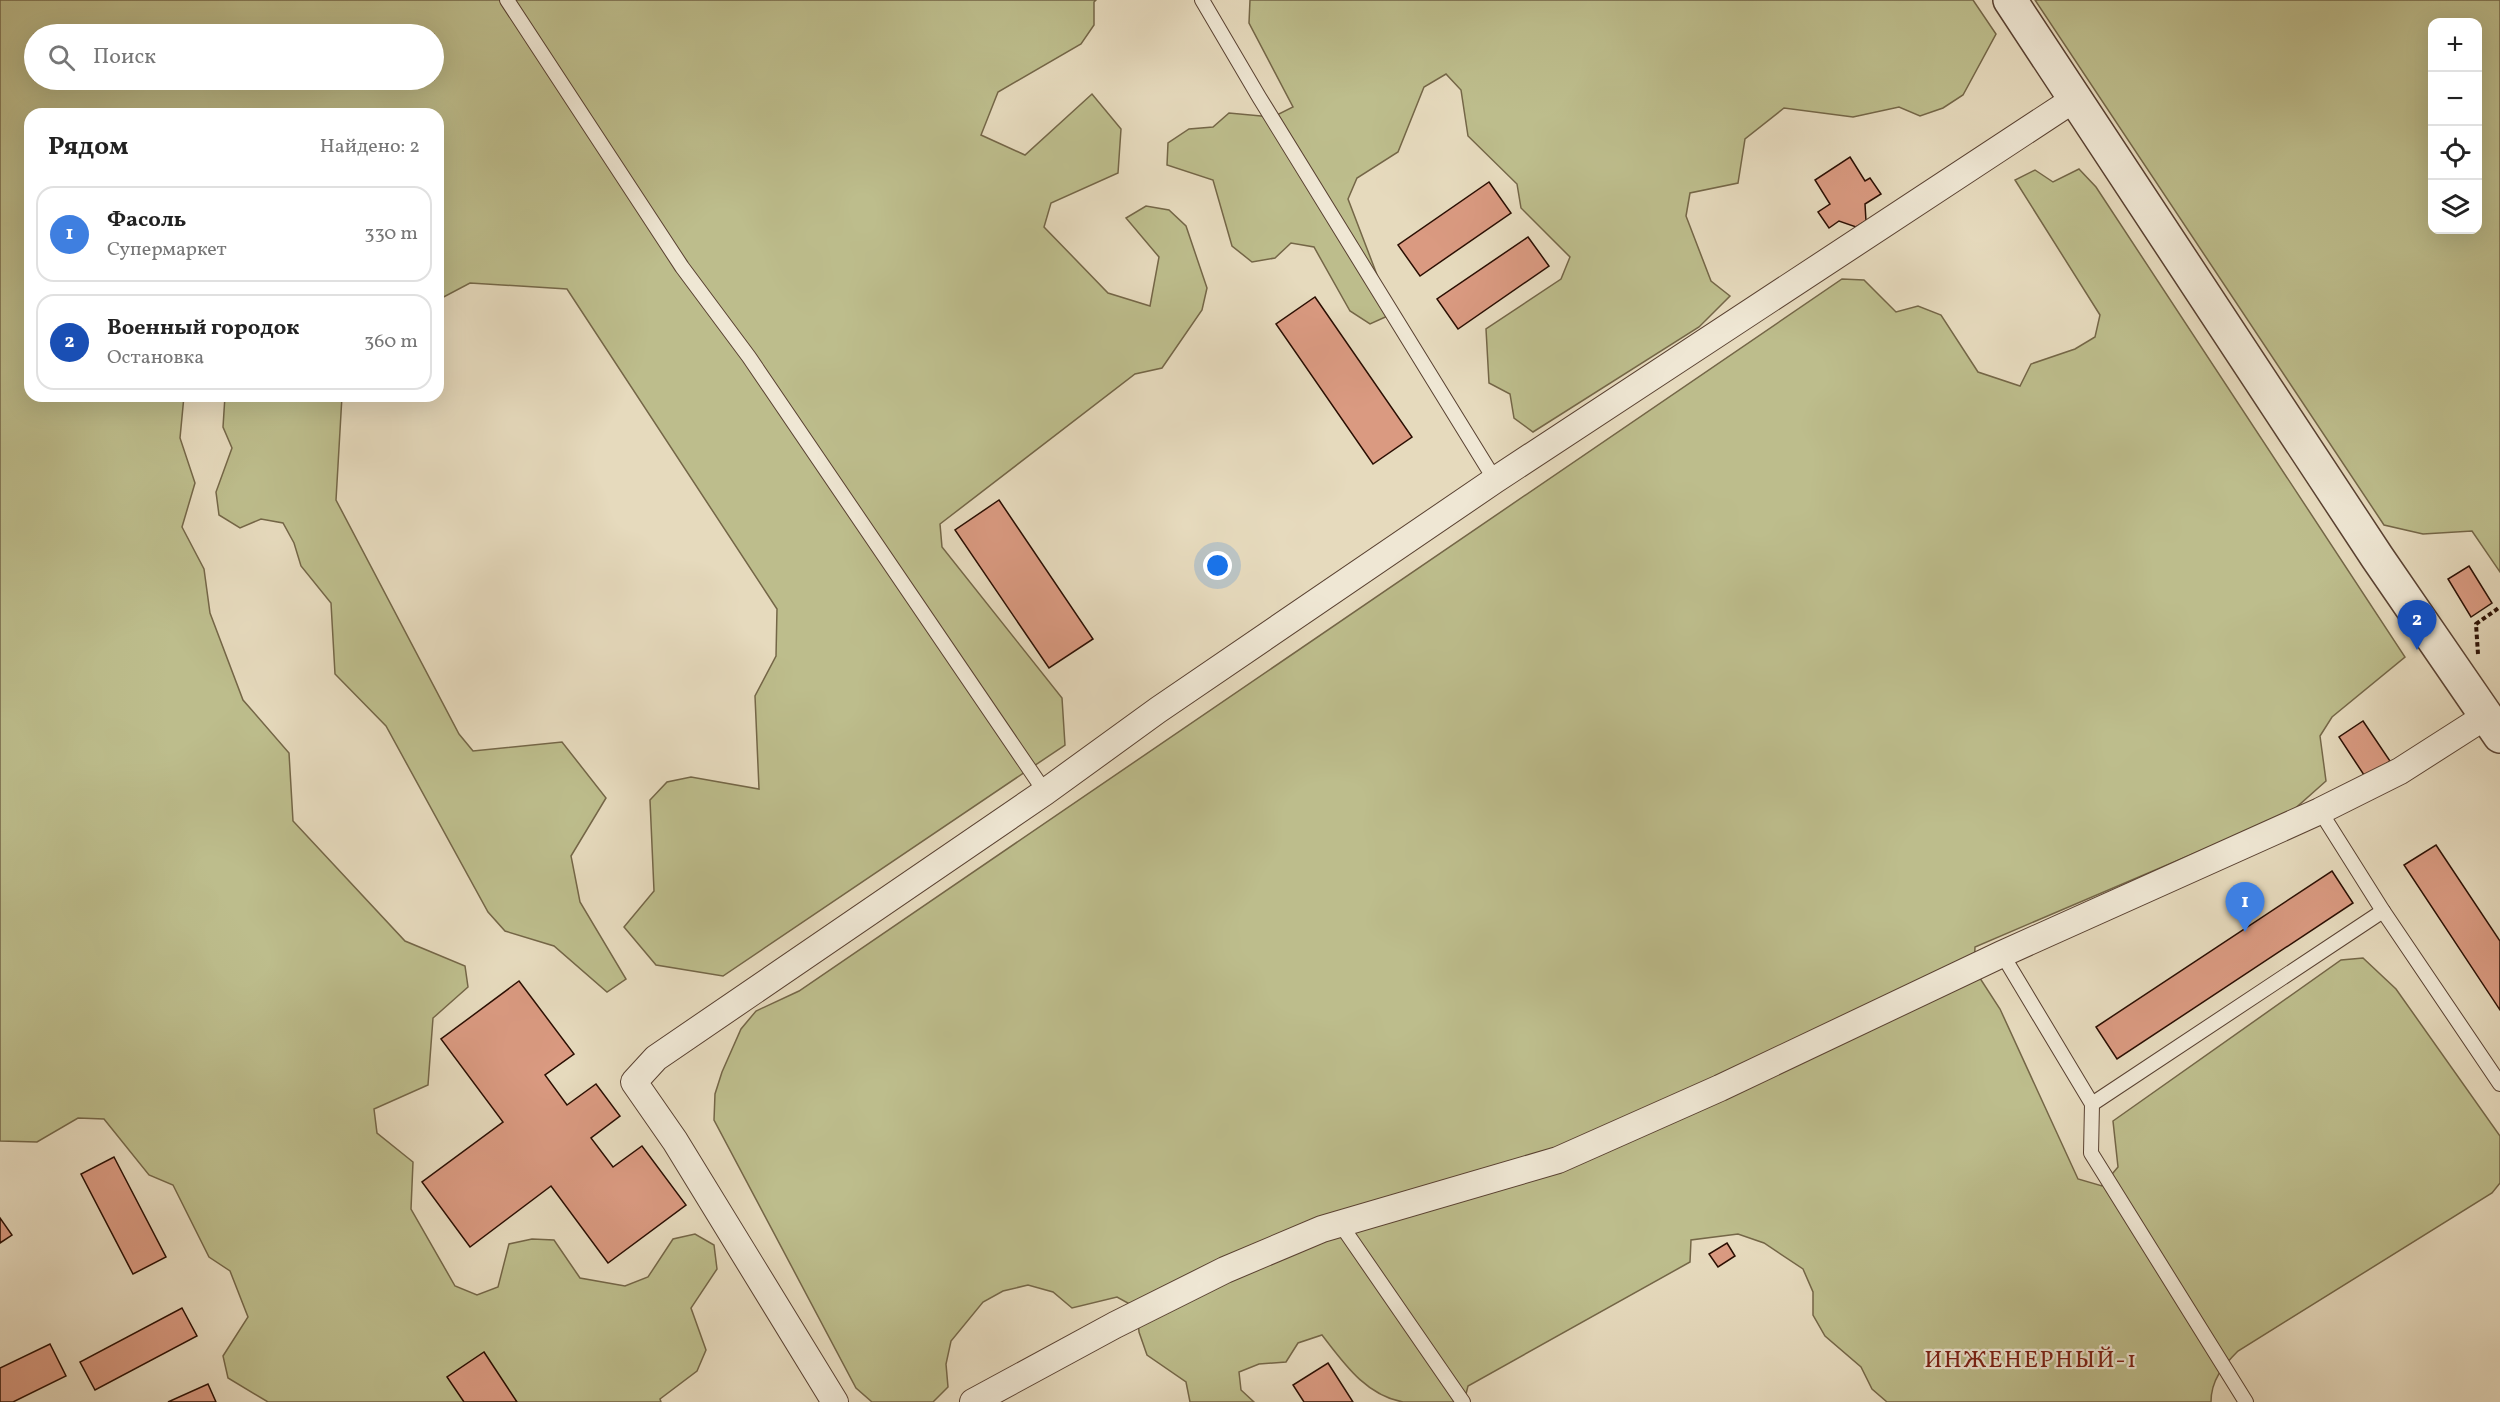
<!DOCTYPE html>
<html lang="ru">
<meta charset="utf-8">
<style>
body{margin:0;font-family:Vollkorn,serif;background:#f6f6f6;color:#222}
.controls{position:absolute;right:18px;top:18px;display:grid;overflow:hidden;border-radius:12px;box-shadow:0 6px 24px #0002}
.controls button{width:54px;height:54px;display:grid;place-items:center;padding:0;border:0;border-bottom:2px solid #e0e0e0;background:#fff;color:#222;font:30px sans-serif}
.you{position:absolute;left:1218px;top:566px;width:21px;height:21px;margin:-15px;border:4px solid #fff;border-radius:50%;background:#1a73e8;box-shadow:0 0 0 9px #1a73e833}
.badge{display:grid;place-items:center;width:39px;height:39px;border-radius:50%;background:#7c3aed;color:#fff;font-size:20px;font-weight:700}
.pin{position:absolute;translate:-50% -50px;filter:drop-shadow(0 2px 3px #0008)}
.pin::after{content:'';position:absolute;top:32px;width:21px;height:18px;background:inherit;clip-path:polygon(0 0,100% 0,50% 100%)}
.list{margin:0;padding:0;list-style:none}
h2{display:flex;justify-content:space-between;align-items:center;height:78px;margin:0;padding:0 24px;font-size:26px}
h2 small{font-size:20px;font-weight:400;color:#767676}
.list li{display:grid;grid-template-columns:39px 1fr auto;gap:18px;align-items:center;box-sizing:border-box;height:96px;margin:0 12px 12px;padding:0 12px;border:2px solid #e0e0e0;border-radius:18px}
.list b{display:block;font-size:22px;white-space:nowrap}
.list p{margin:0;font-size:20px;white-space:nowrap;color:#767676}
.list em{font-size:20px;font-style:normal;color:#767676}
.icon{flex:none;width:33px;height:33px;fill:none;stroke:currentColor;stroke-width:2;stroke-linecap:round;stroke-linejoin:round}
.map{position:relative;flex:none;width:2500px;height:1402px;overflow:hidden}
.search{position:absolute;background:#fff;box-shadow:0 6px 24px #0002;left:24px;top:24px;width:420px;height:66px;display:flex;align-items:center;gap:15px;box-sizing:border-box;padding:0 21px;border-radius:33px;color:#767676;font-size:22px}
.panel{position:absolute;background:#fff;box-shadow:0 6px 24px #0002;left:24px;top:108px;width:420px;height:294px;border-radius:18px}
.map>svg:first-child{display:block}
.green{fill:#bdbd8c;stroke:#746647;stroke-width:1.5;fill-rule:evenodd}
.building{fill:#da9a81;stroke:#2a0e02;stroke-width:1.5}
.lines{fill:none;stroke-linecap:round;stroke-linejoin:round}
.service-casing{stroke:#594131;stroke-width:16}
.minor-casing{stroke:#594131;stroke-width:28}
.tertiary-casing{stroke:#594131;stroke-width:36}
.path{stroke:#2a0e02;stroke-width:4;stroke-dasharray:4.5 3;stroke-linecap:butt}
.service{stroke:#efe7d4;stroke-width:14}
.minor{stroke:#efe7d4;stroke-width:26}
.tertiary{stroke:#efe7d4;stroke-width:33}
.labels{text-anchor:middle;stroke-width:4.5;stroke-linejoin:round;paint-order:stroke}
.quarter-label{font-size:24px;letter-spacing:1.5px;fill:#7a1f14;stroke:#efe7d4}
</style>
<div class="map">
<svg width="2500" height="1402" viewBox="0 0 2500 1402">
<rect width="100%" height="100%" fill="#e6dabd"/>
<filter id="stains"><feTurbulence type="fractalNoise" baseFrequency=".00333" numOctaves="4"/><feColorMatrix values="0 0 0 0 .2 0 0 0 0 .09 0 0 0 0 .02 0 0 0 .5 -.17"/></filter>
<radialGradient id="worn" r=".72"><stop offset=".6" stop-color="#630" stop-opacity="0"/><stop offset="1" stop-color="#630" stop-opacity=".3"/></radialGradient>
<!-- green -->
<g class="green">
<path d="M0 0H1096L1094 2V25L1081 44 998 92 981 135 1025 155 1092 94 1121 129 1118 173 1051 203 1044 227 1108 293 1150 306 1159 257 1126 218 1146 206 1169 210 1186 226 1207 288 1202 310 1162 368 1135 374 940 524 942 547 1062 698 1065 745 723 976 656 965 624 927 654 891 650 800 667 782 691 777 759 789 755 696 776 656 777 609 567 289 470 283 438 300V114H30V396H184L180 438 195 483 182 527 204 569 210 613 243 700 289 753 293 821 405 941 465 966 468 987 433 1018 428 1085 374 1109 377 1133 413 1162 411 1209 455 1286 477 1295 498 1287 509 1244 532 1239 554 1240 580 1278 625 1286 648 1277 673 1239 695 1234 714 1245 717 1269 691 1308 706 1350 697 1371 660 1399 661 1402H268L228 1378 223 1356 248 1317 230 1271 209 1257 173 1185 149 1175 104 1119 78 1118 37 1142 0 1141ZM34 34H434V80H34Z"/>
<path d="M1250 0H1973L1996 34 1963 95 1943 108 1920 116 1899 107 1853 117 1784 108 1745 139 1738 183 1690 193 1686 216 1711 281 1730 296 1699 327 1533 432 1514 418 1510 394 1489 383 1486 329 1561 279 1570 257 1521 208 1517 184 1468 136 1461 90 1446 74 1424 87 1398 152 1357 178 1348 199 1392 314 1370 324 1350 311 1314 247 1291 243 1275 258 1252 262 1232 246 1213 180 1167 165 1168 143 1189 129 1213 127 1229 113 1273 117 1293 107 1249 23Z"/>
<path d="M2035 0H2500V572L2472 531 2423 534 2384 525ZM2478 22V230H2432V22Z"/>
<path d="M2079 169 2096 187 2405 657 2332 717 2320 736 2326 781 2291 812 1975 947 1974 969 2000 1009 2078 1179 2102 1186 2118 1167 2113 1121 2341 960 2363 958 2396 989 2500 1136V1183L2492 1193 2238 1351C2223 1366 2211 1380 2211 1402H1887L1872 1389 1861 1367 1825 1336 1813 1315V1292L1803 1269 1764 1243 1738 1234 1691 1240 1690 1262 1468 1386 1464 1402C1445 1402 1422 1402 1403 1402 1365 1395 1343 1362 1322 1335L1298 1343 1286 1362 1259 1364 1239 1372 1241 1390 1254 1402H1190L1186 1382 1147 1355 1139 1332 1137 1308 1117 1297 1072 1308 1053 1292 1028 1285 1003 1291 983 1302 951 1341 946 1364 948 1387 933 1402H872L856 1388 714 1120 715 1094 722 1072 741 1029 756 1011 799 991 1842 279 1864 280 1896 312 1918 306 1941 315 1978 372 2020 386 2031 364 2075 349 2095 337 2100 315 2015 180 2035 170 2053 182Z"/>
<path d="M225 396H342L336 500 459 734 473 751 562 742 606 798 571 856 580 902 626 979 607 992 554 946 505 931 488 912 386 726 335 674 331 603 301 566 294 543 283 523 261 519 240 528 219 515 216 492 232 448 223 427Z"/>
</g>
<!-- building -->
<g class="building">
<path d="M1850 157 1865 181 1870 178 1881 194 1865 204 1866 221 1856 227 1839 221 1829 228 1818 212 1830 204 1815 180Z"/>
<path d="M1489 182 1511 213 1420 276 1398 245Z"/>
<path d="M1528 237 1549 266 1458 329 1437 299Z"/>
<path d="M1315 297 1412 437 1373 464 1276 324Z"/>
<path d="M999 500 1093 639 1049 668 955 530Z"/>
<path d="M2469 566 2492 603 2471 617 2448 579Z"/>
<path d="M2363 721 2390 761 2366 778 2339 737Z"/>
<path d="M2436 845 2500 941V1010L2404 865Z"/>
<path d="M2332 871 2353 903 2117 1059 2096 1027Z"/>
<path d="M519 981 574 1054 545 1075 567 1105 596 1084 620 1116 591 1138 613 1167 642 1146 686 1205 608 1263 551 1186 470 1247 422 1182 503 1122 441 1039Z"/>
<path d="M114 1157 166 1257 133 1274 81 1174Z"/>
<path d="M0 1218 12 1235 0 1243Z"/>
<path d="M1727 1243 1735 1256 1718 1267 1709 1254Z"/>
<path d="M182 1308 197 1336 95 1390 80 1362Z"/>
<path d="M50 1344 66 1376 13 1402H0V1368Z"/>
<path d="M484 1352 517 1402H464L447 1377Z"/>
<path d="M1328 1363 1353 1402H1304L1293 1385Z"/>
<path d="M208 1384 216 1402H168Z"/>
</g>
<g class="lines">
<defs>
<g id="service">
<path d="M507 0 682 267 749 357 1045 792"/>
<path d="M1202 0 1259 97 1495 480"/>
<path d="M2320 811 2383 911 2500 1084"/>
<path d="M2002 954 2092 1104 2091 1153 2246 1402"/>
<path d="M2092 1104 2383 911"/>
<path d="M1341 1225 1463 1402"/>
</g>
<g id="minor">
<path d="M835 1402 675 1141 634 1082 656 1058 1045 792 1158 710 1495 480 2076 98"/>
<path d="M973 1402 1115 1325 1225 1270 1322 1229 1558 1160 1720 1088 2002 954 2320 811 2400 771 2486 716"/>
</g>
<path id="tertiary" d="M2010 0 2377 557 2500 736"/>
</defs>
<!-- service casing -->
<use href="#service" class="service-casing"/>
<!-- minor casing -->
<use href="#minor" class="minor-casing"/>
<!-- tertiary casing -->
<use href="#tertiary" class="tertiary-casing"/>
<!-- path -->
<path class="path" d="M2478 654 2476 624 2500 607"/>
<!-- service -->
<use href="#service" class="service"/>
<!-- minor -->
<use href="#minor" class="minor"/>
<!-- tertiary -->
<use href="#tertiary" class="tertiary"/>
</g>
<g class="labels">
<!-- quarter labels -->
<g class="quarter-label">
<text x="2031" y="1367">ИНЖЕНЕРНЫЙ-1</text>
</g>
</g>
<rect width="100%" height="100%" filter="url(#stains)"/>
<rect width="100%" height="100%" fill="url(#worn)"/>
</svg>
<div class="controls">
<button>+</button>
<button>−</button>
<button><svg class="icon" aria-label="locate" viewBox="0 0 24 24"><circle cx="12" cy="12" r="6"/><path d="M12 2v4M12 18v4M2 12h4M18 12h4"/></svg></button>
<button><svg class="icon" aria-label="layers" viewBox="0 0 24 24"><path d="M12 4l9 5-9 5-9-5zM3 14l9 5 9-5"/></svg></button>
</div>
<div class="you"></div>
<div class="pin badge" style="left:2245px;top:932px;background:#3f7fe0">1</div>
<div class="pin badge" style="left:2417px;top:650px;background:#1a4fb4">2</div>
<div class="search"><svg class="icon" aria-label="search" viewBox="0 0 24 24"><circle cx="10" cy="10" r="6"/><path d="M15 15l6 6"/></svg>Поиск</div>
<section class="panel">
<h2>Рядом<small>Найдено: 2</small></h2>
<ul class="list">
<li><span class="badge" style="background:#3f7fe0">1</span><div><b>Фасоль</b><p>Супермаркет</p></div><em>330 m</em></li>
<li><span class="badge" style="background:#1a4fb4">2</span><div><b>Военный городок</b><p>Остановка</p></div><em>360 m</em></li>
</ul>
</section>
</div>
